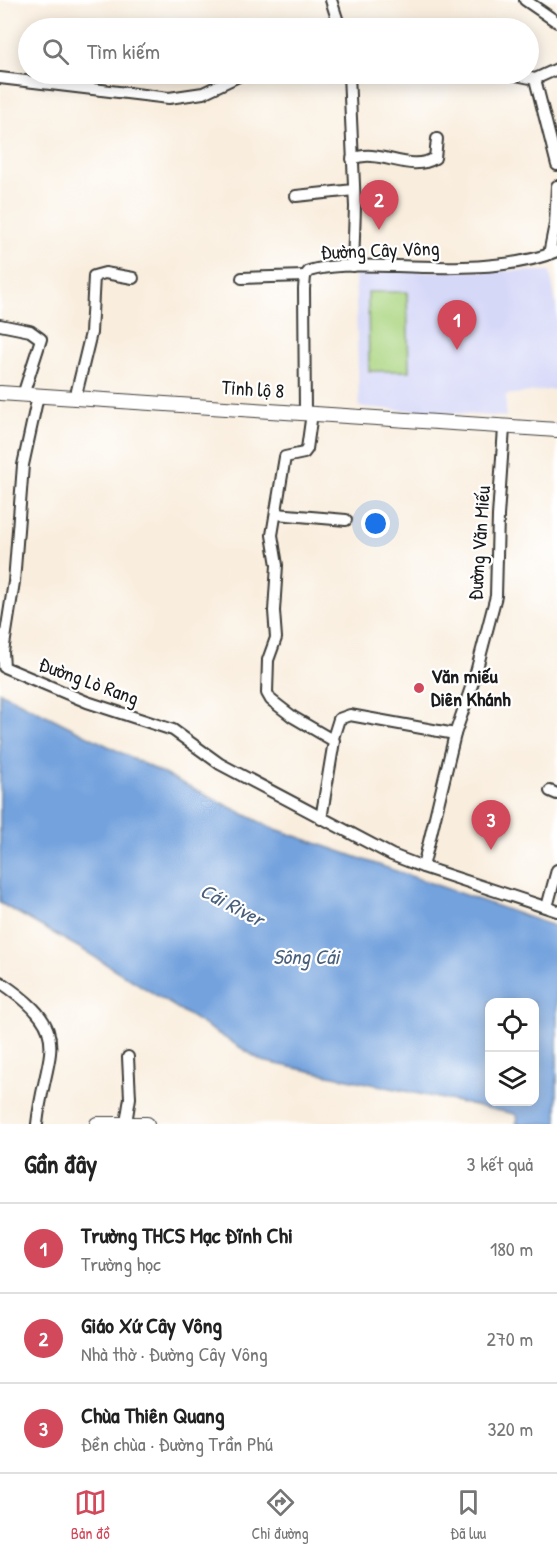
<!DOCTYPE html>
<html lang="vi">
<meta charset="utf-8">
<style>
body{margin:0;font-family:"Patrick Hand",sans-serif;background:#f6f6f6;color:#222}
.controls{position:absolute;right:18px;bottom:18px;display:grid;overflow:hidden;border-radius:12px;box-shadow:0 3px 15px #0003}
.controls button{width:54px;height:54px;display:grid;place-items:center;padding:0;border:0;border-bottom:2px solid #e0e0e0;background:#fff;color:#222;font:30px sans-serif}
.you{position:absolute;left:376px;top:524px;width:21px;height:21px;margin:-15px;border:4px solid #fff;border-radius:50%;background:#1a73e8;box-shadow:0 0 0 9px #1a73e833}
.badge{display:grid;place-items:center;width:39px;height:39px;border-radius:50%;background:#d1495b;color:#fff;font-size:20px;font-weight:700}
.pin{position:absolute;translate:-50% -50px;filter:drop-shadow(0 2px 3px #0008)}
.pin::after{content:'';position:absolute;top:32px;width:21px;height:18px;background:inherit;clip-path:polygon(0 0,100% 0,50% 100%)}
.list{margin:0;padding:0;list-style:none}
h2{display:flex;justify-content:space-between;align-items:center;height:78px;margin:0;padding:0 24px;font-size:26px}
h2 small{font-size:20px;font-weight:400;color:#767676}
.list li{display:grid;grid-template-columns:39px 1fr auto;gap:18px;align-items:center;box-sizing:border-box;height:90px;padding:0 24px;border-top:2px solid #e0e0e0}
.list b{display:block;font-size:22px;white-space:nowrap}
.list p{margin:0;font-size:20px;white-space:nowrap;color:#767676}
.list em{font-size:20px;font-style:normal;color:#767676}
.icon{flex:none;width:33px;height:33px;fill:none;stroke:currentColor;stroke-width:2;stroke-linecap:round;stroke-linejoin:round}
.map{position:relative;flex:none;width:557px;height:1124px;overflow:hidden}
.search{position:absolute;background:#fff;box-shadow:0 3px 15px #0003;left:18px;right:18px;top:18px;height:66px;display:flex;align-items:center;gap:15px;box-sizing:border-box;padding:0 21px;border-radius:33px;color:#767676;font-size:22px}
.sheet{height:348px;background:#fff}
nav{display:flex;justify-content:space-around;align-items:center;box-sizing:border-box;height:84px;border-top:2px solid #e0e0e0;background:#fff;font-size:16px;color:#767676}
nav a{display:grid;justify-items:center;gap:3px}
nav .on{color:#d1495b}
.map>svg:first-child{display:block}
.built{fill:#d6d8f8}
.green{fill:#abd581;stroke:#64784e;stroke-width:1.5}
.water{fill:#73a2dd;stroke:#485f7c;stroke-width:1.5;fill-rule:evenodd}
.lines{fill:none;stroke-linecap:round;stroke-linejoin:round}
.minor-casing{stroke:#3d3c39;stroke-width:14}
.major-casing{stroke:#3d3c39;stroke-width:16}
.minor{stroke:#fff;stroke-width:10}
.major{stroke:#fff;stroke-width:14}
.poi-dot{fill:#d1495b;stroke:#fff;stroke-width:2}
.labels{text-anchor:middle;stroke-width:4.5;stroke-linejoin:round;paint-order:stroke}
.street-label{font-size:20px;fill:#1c1c1c;stroke:#fff}
.poi-label{font-size:20px;font-weight:bold;fill:#1c1c1c;stroke:#fff;text-anchor:start}
.water-label{font-size:21px;font-style:italic;fill:#485f7c;stroke:#fff}
</style>
<div class="map">
<svg width="557" height="1124" viewBox="0 0 557 1124">
<rect width="100%" height="100%" fill="#fff"/>
<filter id="ink" filterUnits="userSpaceOnUse"><feTurbulence type="fractalNoise" baseFrequency=".0167" numOctaves="2"/><feDisplacementMap in="SourceGraphic" scale="12" xChannelSelector="R" yChannelSelector="G"/><feConvolveMatrix kernelMatrix="1 2 1 2 8 2 1 2 1" color-interpolation-filters="sRGB"/></filter>
<filter id="wash" filterUnits="userSpaceOnUse"><feTurbulence type="fractalNoise" baseFrequency=".008" numOctaves="4" result="noise"/><feDisplacementMap in="SourceGraphic" scale="24" xChannelSelector="R" yChannelSelector="G"/><feGaussianBlur stdDeviation="1.35" result="paint"/><feColorMatrix in="noise" values="0 0 0 0 0 0 0 0 0 0 0 0 0 0 0 0 0 1.4 0 .05"/><feComposite in="paint" operator="in"/></filter>
<g filter="url(#wash)">
<rect width="100%" height="100%" fill="#f9eede"/>
<!-- built -->
<path class="built" d="M355 271H550L557 311V389L506 395V417L359 407Z"/>
<!-- green -->
<path class="green" d="M368 292H407L409 371H369Z"/>
<!-- water -->
<path class="water" d="M0 692 270 827 557 927V1124H516L518 1118 515 1114 262 1061 85 951 0 903ZM490 1002H534V1102H490Z"/>
</g>
<g filter="url(#ink)">
<g class="lines">
<defs>
<g id="minor">
<path d="M331 0 340 28"/>
<path d="M525 0 557 22"/>
<path d="M349 74 355 207 353 266"/>
<path d="M511 74 535 79 557 69"/>
<path d="M0 78 169 98 203 93 243 74"/>
<path d="M535 79 557 165"/>
<path d="M352 159C379 147 409 174 435 158L437 139"/>
<path d="M296 196 354 190"/>
<path d="M549 254 555 224 557 186"/>
<path d="M242 278 305 276"/>
<path d="M0 325 30 331 41 339 23 395"/>
<path d="M38 396 23 465 14 582 3 652 4 667 87 702 173 730 220 764 392 855 423 867 557 911"/>
<path d="M75 399 91 333 94 276 105 273 133 278"/>
<path d="M305 412 304 289 305 276 309 271C336 263 369 266 397 266 445 268 513 270 557 251"/>
<path d="M312 413 307 449 304 453 285 457 272 535 277 565 274 611 276 638 268 660 267 693 271 700 293 717 334 741 321 819"/>
<path d="M276 514 346 520"/>
<path d="M333 738 339 719 350 715 455 734"/>
<path d="M550 791 557 794"/>
<path d="M423 867 455 734 475 676 496 596 498 516 504 428"/>
<path d="M547 907 557 870"/>
<path d="M0 982C77 1033 45 1050 37 1124"/>
<path d="M126 1123 130 1098 128 1057"/>
</g>
<g id="major">
<path d="M0 393 557 430"/>
<path d="M97 1124H147"/>
</g>
</defs>
<!-- minor casing -->
<use href="#minor" class="minor-casing"/>
<!-- major casing -->
<use href="#major" class="major-casing"/>
<!-- minor -->
<use href="#minor" class="minor"/>
<!-- major -->
<use href="#major" class="major"/>
</g>
</g>
<!-- markers -->
<circle class="poi-dot" cx="419" cy="688" r="6"/>
<g class="labels">
<!-- street labels -->
<g class="street-label">
<text transform="translate(380 250) rotate(-2)" y="7">Đường Cây Vông</text>
<text transform="translate(253 389) rotate(4)" y="7">Tỉnh lộ 8</text>
<text transform="translate(479 543) rotate(-86)" y="7">Đường Văn Miếu</text>
<text transform="translate(89 681) rotate(20)" y="7">Đường Lò Rang</text>
</g>
<!-- poi labels -->
<g class="poi-label">
<text x="431" y="683">Văn miếu<tspan x="431" dy="23">Diên Khánh</tspan></text>
</g>
<!-- water labels -->
<g class="water-label">
<text transform="translate(232 905) rotate(28)" y="7">Cái River</text>
<text x="306" y="964">Sông Cái</text>
</g>
</g>
</svg>
<div class="controls">
<button><svg class="icon" aria-label="locate" viewBox="0 0 24 24"><circle cx="12" cy="12" r="6"/><path d="M12 2v4M12 18v4M2 12h4M18 12h4"/></svg></button>
<button><svg class="icon" aria-label="layers" viewBox="0 0 24 24"><path d="M12 4l9 5-9 5-9-5zM3 14l9 5 9-5"/></svg></button>
</div>
<div class="you"></div>
<div class="pin badge" style="left:457px;top:350px">1</div>
<div class="pin badge" style="left:379px;top:230px">2</div>
<div class="pin badge" style="left:491px;top:850px">3</div>
<div class="search"><svg class="icon" aria-label="search" viewBox="0 0 24 24"><circle cx="10" cy="10" r="6"/><path d="M15 15l6 6"/></svg>Tìm kiếm</div>
</div>
<section class="sheet">
<h2>Gần đây<small>3 kết quả</small></h2>
<ul class="list">
<li><span class="badge">1</span><div><b>Trường THCS Mạc Đĩnh Chi</b><p>Trường học</p></div><em>180 m</em></li>
<li><span class="badge">2</span><div><b>Giáo Xứ Cây Vông</b><p>Nhà thờ · Đường Cây Vông</p></div><em>270 m</em></li>
<li><span class="badge">3</span><div><b>Chùa Thiên Quang</b><p>Đền chùa · Đường Trần Phú</p></div><em>320 m</em></li>
</ul>
</section>
<nav>
<a class="on"><svg class="icon" aria-label="map" viewBox="0 0 24 24"><path d="M3 6l6-2 6 2 6-2v14l-6 2-6-2-6 2zM9 4v14M15 6v14"/></svg>Bản đồ</a>
<a><svg class="icon" aria-label="directions" viewBox="0 0 24 24"><path d="M12 3l9 9-9 9-9-9zM9 14v-3h6M13 9l2 2-2 2"/></svg>Chỉ đường</a>
<a><svg class="icon" aria-label="saved" viewBox="0 0 24 24"><path d="M7 4h10v16l-5-4-5 4z"/></svg>Đã lưu</a>
</nav>
